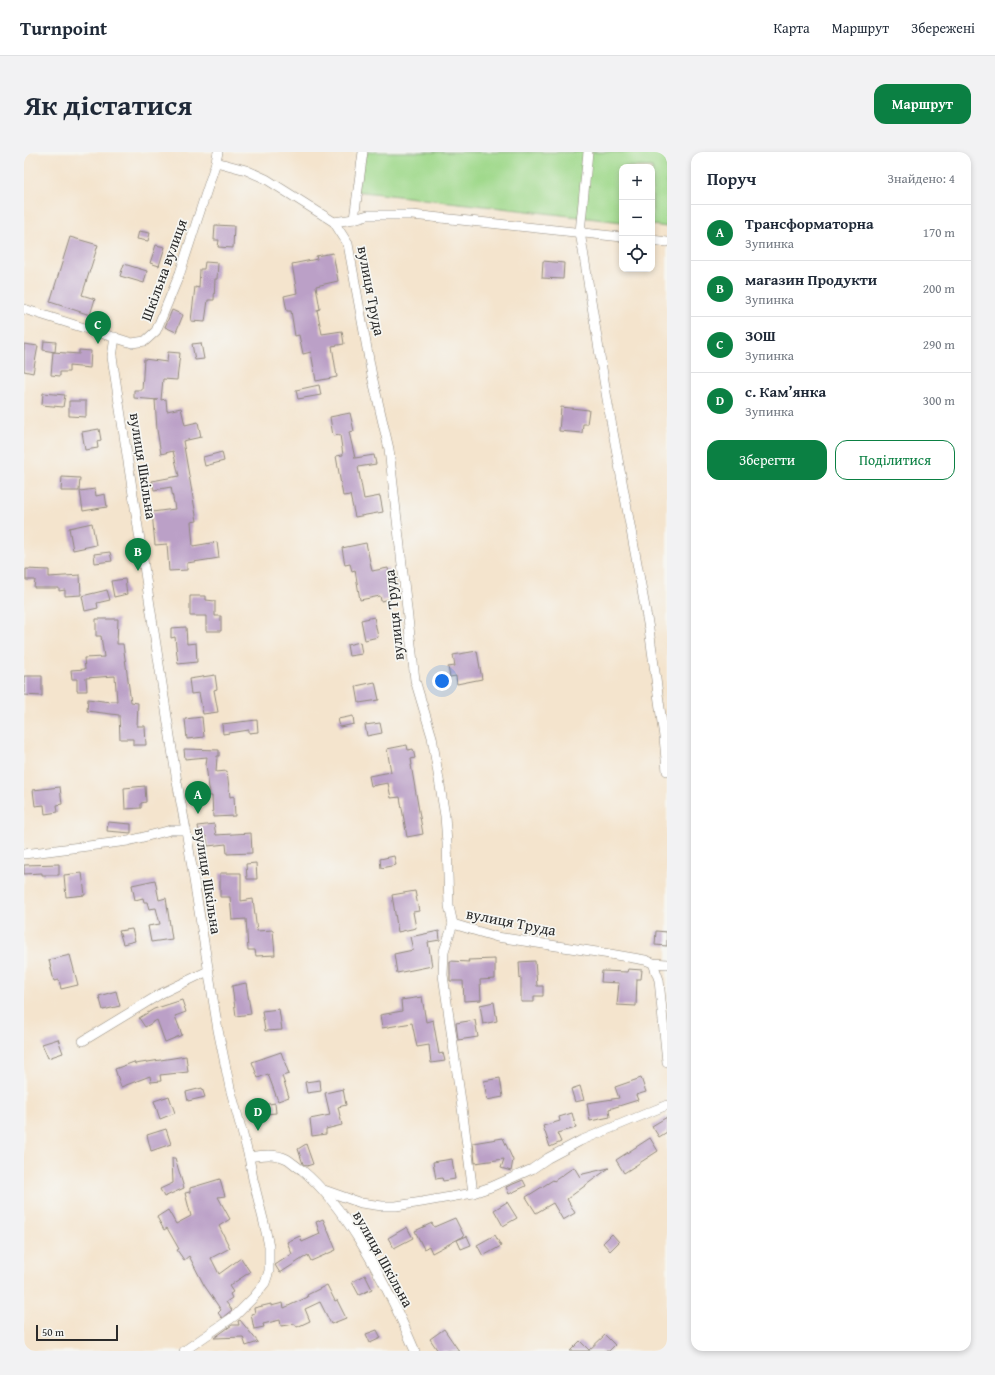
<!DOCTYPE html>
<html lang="uk">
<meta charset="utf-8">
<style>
body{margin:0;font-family:"Gentium Book Plus",serif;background:#f2f2f3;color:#1f2937}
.controls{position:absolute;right:12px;top:12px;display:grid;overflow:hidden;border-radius:8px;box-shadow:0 2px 6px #0003}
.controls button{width:36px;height:36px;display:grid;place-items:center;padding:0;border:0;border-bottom:1px solid #e0e1e3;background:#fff;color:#1f2937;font:20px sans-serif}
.scale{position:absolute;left:12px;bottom:10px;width:82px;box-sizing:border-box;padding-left:4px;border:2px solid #2b2b2b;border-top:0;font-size:11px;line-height:14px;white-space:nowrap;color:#2b2b2b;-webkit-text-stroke:3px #f6f6f2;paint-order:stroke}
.you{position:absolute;left:418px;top:529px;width:14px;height:14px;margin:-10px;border:3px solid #fff;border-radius:50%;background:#1a73e8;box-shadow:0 0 0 6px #1a73e833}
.badge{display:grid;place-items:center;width:26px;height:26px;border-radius:50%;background:#0b8043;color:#fff;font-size:13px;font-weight:700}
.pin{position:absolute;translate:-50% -33px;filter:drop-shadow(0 1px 2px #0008)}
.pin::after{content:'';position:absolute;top:21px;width:14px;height:12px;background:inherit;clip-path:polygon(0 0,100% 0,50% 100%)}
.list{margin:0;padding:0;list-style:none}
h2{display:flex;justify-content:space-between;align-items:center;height:52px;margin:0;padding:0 16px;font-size:17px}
h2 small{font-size:13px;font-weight:400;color:#747a83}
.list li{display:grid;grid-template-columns:26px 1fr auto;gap:12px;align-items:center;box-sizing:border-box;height:56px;padding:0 16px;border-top:1px solid #e0e1e3}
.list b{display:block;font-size:15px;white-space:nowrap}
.list p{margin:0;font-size:13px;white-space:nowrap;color:#747a83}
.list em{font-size:13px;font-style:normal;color:#747a83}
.actions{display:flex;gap:8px;padding:12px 16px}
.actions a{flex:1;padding:9px 0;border:1px solid #0b8043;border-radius:12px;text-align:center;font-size:14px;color:#0b8043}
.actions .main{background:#0b8043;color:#fff}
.icon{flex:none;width:22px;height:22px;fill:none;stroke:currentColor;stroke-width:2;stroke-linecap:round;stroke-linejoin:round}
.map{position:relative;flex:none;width:643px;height:1199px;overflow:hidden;border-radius:12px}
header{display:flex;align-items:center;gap:24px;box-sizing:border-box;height:56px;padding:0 20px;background:#fff;border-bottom:1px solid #e0e1e3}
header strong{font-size:19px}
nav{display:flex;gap:22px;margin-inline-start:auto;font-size:14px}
.intro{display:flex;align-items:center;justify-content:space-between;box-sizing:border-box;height:96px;padding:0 24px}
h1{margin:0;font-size:28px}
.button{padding:10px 18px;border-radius:12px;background:#0b8043;color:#fff;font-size:14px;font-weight:700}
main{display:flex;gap:24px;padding:0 24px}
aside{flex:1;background:#fff;border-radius:12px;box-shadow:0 2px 6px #0003}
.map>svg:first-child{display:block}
.green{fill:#a0d98c;stroke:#66825c}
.building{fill:#bba0c7}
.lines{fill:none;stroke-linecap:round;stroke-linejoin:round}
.minor-casing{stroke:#90887c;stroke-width:10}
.minor{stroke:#fff;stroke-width:9}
.labels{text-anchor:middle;stroke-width:3.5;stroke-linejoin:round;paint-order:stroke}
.street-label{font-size:15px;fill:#2b2b2b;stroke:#f6f6f2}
</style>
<header>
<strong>Turnpoint</strong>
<nav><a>Карта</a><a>Маршрут</a><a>Збережені</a></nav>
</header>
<div class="intro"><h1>Як дістатися</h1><a class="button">Маршрут</a></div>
<main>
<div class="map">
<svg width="643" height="1199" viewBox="0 0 643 1199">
<rect width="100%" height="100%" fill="#f6f6f2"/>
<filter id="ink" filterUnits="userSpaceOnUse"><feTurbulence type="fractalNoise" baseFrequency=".025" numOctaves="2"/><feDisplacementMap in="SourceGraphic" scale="8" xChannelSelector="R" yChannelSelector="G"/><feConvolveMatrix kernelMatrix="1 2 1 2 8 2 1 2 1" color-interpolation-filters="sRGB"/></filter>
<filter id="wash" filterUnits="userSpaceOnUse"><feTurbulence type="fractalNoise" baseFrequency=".012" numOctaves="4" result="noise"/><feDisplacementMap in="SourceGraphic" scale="16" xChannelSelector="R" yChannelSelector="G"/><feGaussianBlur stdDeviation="0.9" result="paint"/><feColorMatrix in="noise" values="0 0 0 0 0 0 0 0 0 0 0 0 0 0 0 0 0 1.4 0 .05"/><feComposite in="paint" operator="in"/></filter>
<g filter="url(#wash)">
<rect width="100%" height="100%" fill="#f4e4cd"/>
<!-- green -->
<path class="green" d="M335 0H643V75L628 73V15H598V70L331 39Z"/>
<g id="blocks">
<!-- building -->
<g class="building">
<path d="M191 73 210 74 209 96 194 95 195 88H190Z"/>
<path d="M115 79 126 81 124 89 113 87Z"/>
<path d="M46 85 74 93 58 143 71 147 66 163 26 150Z"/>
<path d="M132 93 141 95 135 114 126 111Z"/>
<path d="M309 101 314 129 292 134 296 157 293 158 298 182 318 179 320 192 308 194 313 225 292 229 287 200 279 202 275 183 271 184 267 159H263L260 144 273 141 268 112 293 107 292 104Z"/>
<path d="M519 109 540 111 539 127 518 126Z"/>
<path d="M181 110 194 111 193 127H191L190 148H184L181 170 167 169 171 135 175 136 176 117H180Z"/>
<path d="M100 112 123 119 120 131 96 124Z"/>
<path d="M148 158 159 163 152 180 141 175Z"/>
<path d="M20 189 32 190 31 200 19 198Z"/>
<path d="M177 191 180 207 171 208 168 192Z"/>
<path d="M0 192 14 194 9 221 0 219Z"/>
<path d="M55 198 67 199 66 216 45 214V220H36V224L27 223 29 200 55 202Z"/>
<path d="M144 200 156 201 153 228 139 227 137 248 142 247 143 259 157 256 161 273 174 270 177 285 159 289 173 369 167 370 169 394 193 390 195 406 163 411V418L145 419 143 392 131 393 128 360 151 357 147 335 130 338 128 329 155 324 149 299 137 302 133 278 131 248H134L110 246V238H118L120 207 143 210Z"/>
<path d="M295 233 297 243 274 247 272 238Z"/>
<path d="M19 241 41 243 39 255 18 253Z"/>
<path d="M45 249H62V265L45 264Z"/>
<path d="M537 255 565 258 563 272H559L558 281 535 279Z"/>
<path d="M326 261 330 279 325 280 331 306 350 303 352 312 334 315 340 347 356 344 359 360 331 365 326 343 319 344 312 304 319 303 316 283 309 284 306 265Z"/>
<path d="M75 277 77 288 73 289 74 296 61 298 58 280Z"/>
<path d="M198 300 200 309 181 314 179 305Z"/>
<path d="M38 325 56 326 55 339H37Z"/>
<path d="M71 337 72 344 81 342 83 355 59 359 56 339Z"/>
<path d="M68 371 72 393 49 398 45 376Z"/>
<path d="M342 391 348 419 364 416 366 425 363 426 367 447 357 449 356 444 336 448 331 418 328 419 326 412 321 413 318 396Z"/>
<path d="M86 400 88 409 71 411 70 402Z"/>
<path d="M2 417 25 418V425L56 423 57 443 41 444V438L35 439V436H10L11 428H2Z"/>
<path d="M101 427 103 442 90 445 87 429Z"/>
<path d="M83 438 86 448 73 451 74 456 61 459 58 444Z"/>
<path d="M166 444H182V448L191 449V464H197V479H182V464H166Z"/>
<path d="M350 465 354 485 341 488 337 468Z"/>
<path d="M72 467H94L93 492H99L107 550 114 551 113 574H121L122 593H109V587H96L95 563 63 559 64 547 86 550V549H93L91 524 62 526 63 539H53V527H48L47 518 61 517 60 506 80 505 77 484H72Z"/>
<path d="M162 475 163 492 172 491 173 510 154 512 151 485 147 486V476Z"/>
<path d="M336 490 338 502 325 504 323 493Z"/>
<path d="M453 499 458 527 433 532 432 524 426 525 424 515 431 514 429 503Z"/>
<path d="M191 523 193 537 190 538 194 560 179 562 175 541 167 542 165 527Z"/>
<path d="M0 524H18V544L0 543Z"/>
<path d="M351 530 355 548 335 551 332 534Z"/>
<path d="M329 564 330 572 316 575 314 567Z"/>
<path d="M178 565 180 585 163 587 161 567Z"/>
<path d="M233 568 234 580 225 581V578L199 582 198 572Z"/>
<path d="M356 571 358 581 343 584 341 573Z"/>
<path d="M383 593 384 598 389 597 391 606 387 607 388 613H387L399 682 383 685 376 645 367 646 364 631 347 634 345 624 367 620 363 597Z"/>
<path d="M160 597 195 598V604H193L192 620 203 619 206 645 210 644 211 664 189 665 188 644H186L182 613 183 605 161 607Z"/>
<path d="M121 634 122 650 117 651V656L101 657 100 636Z"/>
<path d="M36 635 38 652 33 653 34 660 21 662 20 653 11 654 9 638Z"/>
<path d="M84 670 107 672V681L83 679Z"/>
<path d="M190 672 192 683 227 681 228 701 203 702 202 692 184 694 182 684 176 685 174 674Z"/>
<path d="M370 704 372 713 357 716 356 707Z"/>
<path d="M232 711 233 727H223L222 712Z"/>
<path d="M35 712V723H18V721L0 722V713Z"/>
<path d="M58 721 61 743 42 745 40 723Z"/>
<path d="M196 721H217V749L229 747 233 779 249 778 251 803 232 804 231 798H224L222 767 208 768 206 745H196Z"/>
<path d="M131 728 135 748 142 746 148 787 127 790 124 774 136 772 132 756 125 757 123 750H120L119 746 111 748 108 733Z"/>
<path d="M391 739 395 759 389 760 392 776 374 780 368 743Z"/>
<path d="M108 777 111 789 99 792 95 779Z"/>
<path d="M415 779 416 788 404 790 408 814 373 821 370 802 389 798 386 785Z"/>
<path d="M632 779 643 780V794L631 793Z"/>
<path d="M46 803 54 833 37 837 35 828 30 829 25 808Z"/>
<path d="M471 807V827L456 828 457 848 440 849 439 829H426V809L445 810 444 808Z"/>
<path d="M511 809 513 834H519V844H510V850H497V826L496 827 495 810Z"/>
<path d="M604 817 618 818 617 827H613L612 854 593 853 595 831 577 830 578 819 603 820Z"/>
<path d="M222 831 227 862 212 864 208 834Z"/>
<path d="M92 839 96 854 79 858 75 844Z"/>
<path d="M398 845 402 870 409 868 415 902 419 901 421 909 407 911 405 893 393 895 388 871 358 876 356 863 378 859 377 848Z"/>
<path d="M158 848 162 860 151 864 158 883 141 890 133 868 121 875 115 866 130 857Z"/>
<path d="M470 850 473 869 459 872 456 853Z"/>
<path d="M255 857 258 878 241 879 238 859Z"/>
<path d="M451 868 454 885 434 888 432 871Z"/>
<path d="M34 887 39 901 24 906 18 892Z"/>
<path d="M257 900 265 922 258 924 265 945 254 949 244 922 234 926 228 910Z"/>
<path d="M162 904 164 920 136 923 137 929 127 930 126 924 97 935 91 917 110 910 111 912Z"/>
<path d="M476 926 479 945 463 948 460 929Z"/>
<path d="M617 926 622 940 612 943 614 948 585 957 586 965 566 969 563 951 595 946 591 935Z"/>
<path d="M296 928 297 939 283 941 281 930Z"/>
<path d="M556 934 560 948 551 950 547 937Z"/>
<path d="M178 936 181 945 164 949 162 940Z"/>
<path d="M319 937 322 953 314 955 318 973 302 977V982L288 984 286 967 306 963 301 941Z"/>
<path d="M145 944 151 961 136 967 130 949Z"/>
<path d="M251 951 252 961 241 962 239 953Z"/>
<path d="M548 961 552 976 533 981 537 990 526 995 519 974 536 969 535 965Z"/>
<path d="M643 965V980L635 985 628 974Z"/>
<path d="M142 977 147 992 127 999 123 983Z"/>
<path d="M479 986 489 1008 487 1019 477 1016 480 1007 451 1011 449 991Z"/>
<path d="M626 986 634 999 600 1021 592 1008Z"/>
<path d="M282 992 289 1012 283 1014 279 1012 274 997Z"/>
<path d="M148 1006H151L160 1036 140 1045 136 1037 149 1031Z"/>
<path d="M428 1007 431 1027 419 1029 418 1026 412 1027 409 1010Z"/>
<path d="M550 1015 556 1025 559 1022 585 1016 543 1047 551 1061 539 1068 529 1051 512 1061 502 1045 529 1028 530 1029Z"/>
<path d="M196 1027 201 1044 194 1045 206 1067 195 1074 206 1096 187 1106 195 1122 217 1106 226 1120 205 1134 209 1140 206 1142 208 1146 202 1150 208 1158 198 1166 194 1161 197 1158 180 1133 165 1104 160 1108 153 1098 155 1097 143 1076 140 1078 133 1065 144 1058 152 1072 167 1064 161 1041 166 1040V1036Z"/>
<path d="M499 1028 502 1034 485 1042 482 1035Z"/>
<path d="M483 1050 493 1066 479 1074 470 1058Z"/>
<path d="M431 1066 440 1084 408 1101 405 1094 400 1097 391 1079 408 1071 410 1075Z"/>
<path d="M299 1067 312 1098 287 1109 284 1103 256 1121 251 1113 268 1102 263 1090 276 1084 278 1090 296 1082 292 1070Z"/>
<path d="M383 1075 389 1086 370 1096 364 1086Z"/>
<path d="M588 1082 595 1090 586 1099 579 1091Z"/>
<path d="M471 1083 477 1094 459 1104 453 1093Z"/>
<path d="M443 1084 447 1093 437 1097 433 1088Z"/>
<path d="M341 1123 348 1137 335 1143 328 1130Z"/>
<path d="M303 1133 311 1149 313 1148 322 1166 307 1172 296 1150 281 1157 286 1169 273 1175 271 1172 257 1174 256 1168 239 1172 240 1175 230 1177 227 1162 231 1161 230 1156 247 1152V1154L259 1151 260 1156 284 1145 283 1143Z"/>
<path d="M216 1168 234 1190 222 1194 219 1185 190 1186 208 1173H215L214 1169Z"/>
<path d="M420 1177 435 1199H414L406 1187Z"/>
<path d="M353 1178 357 1186 346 1191 342 1182Z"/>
<path d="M581 1183 591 1193 585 1199H546L556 1189 565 1198Z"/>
</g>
</g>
</g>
<g filter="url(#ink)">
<use href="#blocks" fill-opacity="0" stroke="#90887c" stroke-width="1"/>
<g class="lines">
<defs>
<g id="minor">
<path d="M564 0 556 80 583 247 625 477 640 585 643 619"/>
<path d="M192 10 222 18 242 27 310 70 324 92 348 224 365 297 391 528 408 585 421 664 423 691 425 754 429 772"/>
<path d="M330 67 339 0"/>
<path d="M310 70 330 67 344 63H388L598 85"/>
<path d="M628 88 643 90"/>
<path d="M0 157 108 191 121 189 132 179 156 121 192 10 194 0"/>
<path d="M91 185 88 205 153 630 162 678 194 878 206 936 225 1005 229 1027 240 1071 245 1094V1119L241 1131 229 1146 212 1163 160 1199"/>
<path d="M0 702 104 689 147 678H162"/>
<path d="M429 772 420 799 419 823 439 963 449 1041"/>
<path d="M429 772 473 785 586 802 621 808 629 811 643 812"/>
<path d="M629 811 635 828 643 910"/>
<path d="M59 889 138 841 184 819"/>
<path d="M225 1005C238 1003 251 1001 263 1007 268 1010 273 1015 278 1018 302 1038 319 1062 335 1088 357 1123 375 1161 391 1199"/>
<path d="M300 1038 337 1051 358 1054H372L398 1050 449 1041 467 1035 508 1017 524 1006 556 989 643 953"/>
</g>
</defs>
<!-- minor casing -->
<use href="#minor" class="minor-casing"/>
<!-- minor -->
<use href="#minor" class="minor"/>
</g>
</g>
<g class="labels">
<!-- street labels -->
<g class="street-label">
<text transform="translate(140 118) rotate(-70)" y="5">Шкільна вулиця</text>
<text transform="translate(347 139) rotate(79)" y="5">вулиця Труда</text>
<text transform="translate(119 314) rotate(81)" y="5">вулиця Шкільна</text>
<text transform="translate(370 463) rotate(-96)" y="5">вулиця Труда</text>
<text transform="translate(184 729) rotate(81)" y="5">вулиця Шкільна</text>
<text transform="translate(487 770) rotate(11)" y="5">вулиця Труда</text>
<text transform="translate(359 1107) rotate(61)" y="5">вулиця Шкільна</text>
</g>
</g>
</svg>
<div class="controls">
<button>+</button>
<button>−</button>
<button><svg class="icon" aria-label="locate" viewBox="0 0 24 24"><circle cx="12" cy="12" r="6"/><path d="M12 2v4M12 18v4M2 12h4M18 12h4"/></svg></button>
</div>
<div class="scale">50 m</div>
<div class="you"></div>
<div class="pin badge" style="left:174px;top:662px">A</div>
<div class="pin badge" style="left:114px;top:419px">B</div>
<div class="pin badge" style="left:74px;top:192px">C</div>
<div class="pin badge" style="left:234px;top:979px">D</div>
</div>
<aside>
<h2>Поруч<small>Знайдено: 4</small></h2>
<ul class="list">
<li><span class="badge">A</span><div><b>Трансформаторна</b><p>Зупинка</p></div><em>170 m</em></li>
<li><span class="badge">B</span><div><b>магазин Продукти</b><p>Зупинка</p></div><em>200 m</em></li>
<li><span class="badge">C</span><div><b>ЗОШ</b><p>Зупинка</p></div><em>290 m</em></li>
<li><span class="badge">D</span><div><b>с. Кам’янка</b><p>Зупинка</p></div><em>300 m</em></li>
</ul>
<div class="actions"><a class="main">Зберегти</a><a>Поділитися</a></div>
</aside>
</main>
